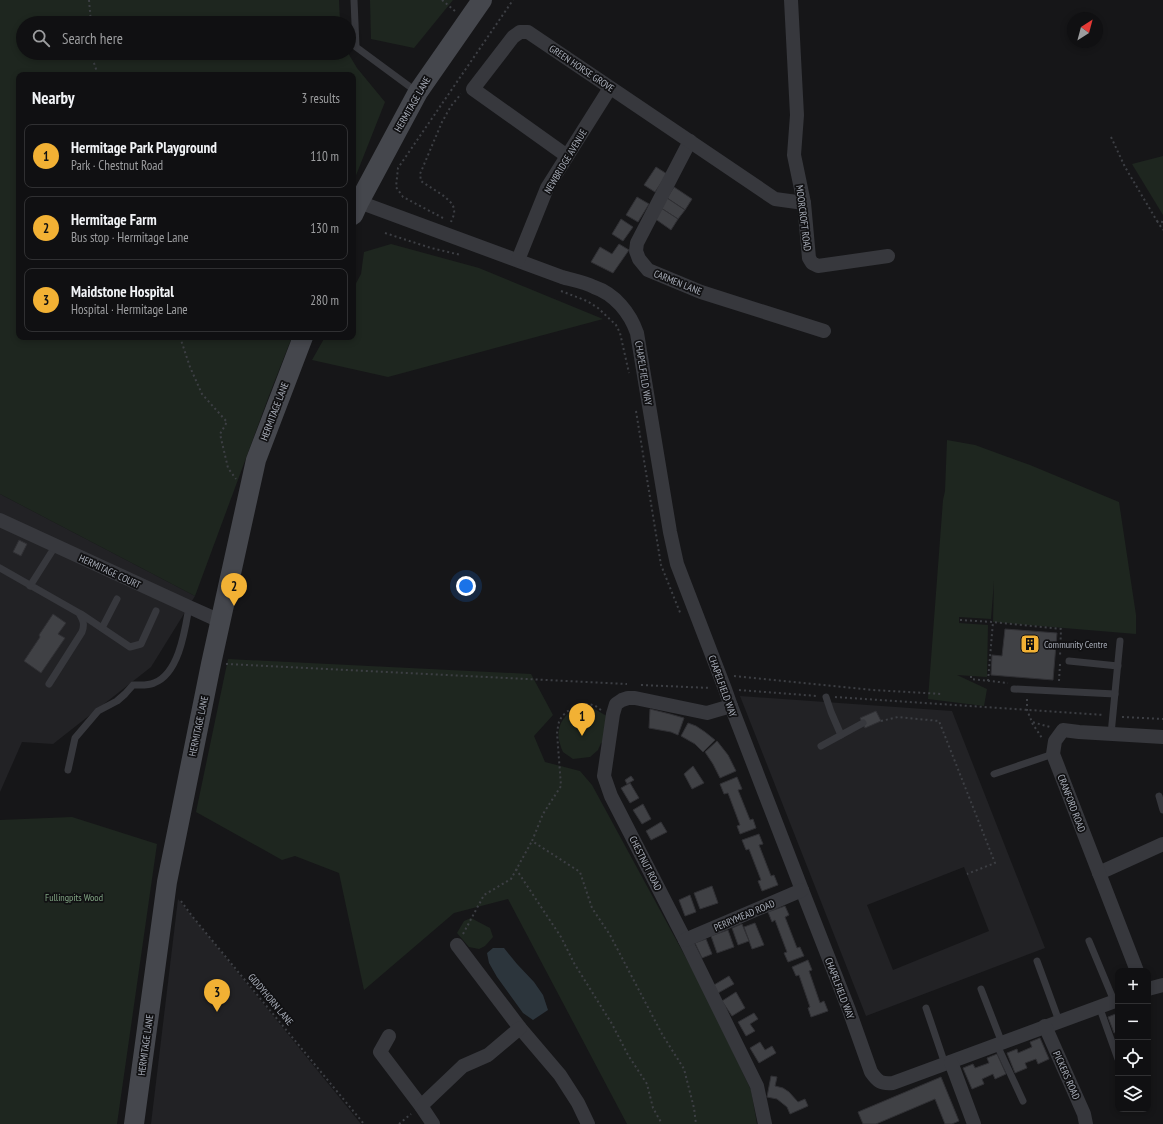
<!DOCTYPE html>
<meta charset="utf-8">
<style>
body{margin:0;font-family:"PT Sans Narrow",sans-serif;background:#19191b;color:#f1f3f6}
.controls{position:absolute;right:12px;bottom:12px;display:grid;overflow:hidden;border-radius:8px;box-shadow:0 2px 6px #0003}
.controls button{width:36px;height:36px;display:grid;place-items:center;padding:0;border:0;border-bottom:1px solid #303032;background:#101012;color:#f1f3f6;font:20px sans-serif}
.compass{position:absolute;left:1067px;top:12px;width:36px;height:36px;border-radius:50%;background:#101012;box-shadow:0 2px 6px #0003;rotate:36deg}
.you{position:absolute;left:466px;top:586px;width:14px;height:14px;margin:-10px;border:3px solid #fff;border-radius:50%;background:#1a73e8;box-shadow:0 0 0 6px #1a73e833}
.badge{display:grid;place-items:center;width:26px;height:26px;border-radius:50%;background:#f2b134;color:#111;font-size:13px;font-weight:700}
.pin{position:absolute;translate:-50% -33px;filter:drop-shadow(0 1px 2px #0008)}
.pin::after{content:'';position:absolute;top:21px;width:14px;height:12px;background:inherit;clip-path:polygon(0 0,100% 0,50% 100%)}
.list{margin:0;padding:0;list-style:none}
h2{display:flex;justify-content:space-between;align-items:center;height:52px;margin:0;padding:0 16px;font-size:17px}
h2 small{font-size:13px;font-weight:400;color:#9c9d9f}
.list li{display:grid;grid-template-columns:26px 1fr auto;gap:12px;align-items:center;box-sizing:border-box;height:64px;margin:0 8px 8px;padding:0 8px;border:1px solid #303032;border-radius:8px}
.list b{display:block;font-size:15px;white-space:nowrap}
.list p{margin:0;font-size:13px;white-space:nowrap;color:#9c9d9f}
.list em{font-size:13px;font-style:normal;color:#9c9d9f}
.icon{flex:none;width:22px;height:22px;fill:none;stroke:currentColor;stroke-width:2;stroke-linecap:round;stroke-linejoin:round}
.map{position:relative;flex:none;width:1163px;height:1124px;overflow:hidden}
.search{position:absolute;background:#101012;box-shadow:0 2px 6px #0003;left:16px;top:16px;width:340px;height:44px;display:flex;align-items:center;gap:10px;box-sizing:border-box;padding:0 14px;border-radius:22px;color:#9c9d9f;font-size:15px}
.panel{position:absolute;background:#101012;box-shadow:0 2px 6px #0003;left:16px;top:72px;width:340px;height:268px;border-radius:8px}
.map>svg:first-child{display:block}
.built{fill:#222225;fill-rule:evenodd}
.green{fill:#1e261f}
.water{fill:#2c353c}
.building{fill:#404145;stroke:#303034}
.lines{fill:none;stroke-linecap:round;stroke-linejoin:round}
.path{stroke:#3d3f44;stroke-width:2;stroke-dasharray:2 3;stroke-linecap:butt}
.service{stroke:#37383d;stroke-width:7}
.minor{stroke:#37383d;stroke-width:14}
.secondary{stroke:#45474d;stroke-width:20}
.labels{text-anchor:middle;stroke-width:3.5;stroke-linejoin:round;paint-order:stroke}
.street-label{font-size:10px;fill:#a8adb8;stroke:#111113}
.poi-label{font-size:10px;fill:#a8adb8;stroke:#111113;text-anchor:start}
.park-label{font-size:10px;fill:#7fa381;stroke:#111113}
</style>
<div class="map">
<svg width="1163" height="1124" viewBox="0 0 1163 1124">
<rect width="100%" height="100%" fill="#161618"/>
<!-- built -->
<g class="built">
<path d="M0 494 195 596 151 667 53 744 22 742 0 792Z"/>
<path d="M740 696 952 711 1045 948 866 1016ZM964 867 989 931 893 970 867 905Z"/>
<path d="M178 899 361 1124H151Z"/>
</g>
<!-- green -->
<g class="green">
<path d="M0 0H339L340 23H23V53H348L357 68 385 102 353 183V75H19V337H292L270 393 195 596 0 494Z"/>
<path d="M370 0H453L414 48 371 39Z"/>
<path d="M1163 156V215L1132 164Z"/>
<path d="M391 244 479 268 603 319 577 326 388 377 312 360 325 337H353V289L361 274 364 252Z"/>
<path d="M947 440 975 445 1030 465 1119 502 1136 615V634L993 622 994 581 991 619 959 617V623L988 625 987 677 957 675 987 689 984 706 928 699 943 500 945 491Z"/>
<path d="M228 659 531 674 553 715 534 736 545 762 580 771 592 785 704 991 751 1090 757 1124H627L508 899 454 913 364 990 339 873 295 856 282 860 196 812Z"/>
<path d="M583 707C595 707 597 711 607 716L605 741 601 743 598 750 590 757 573 759 563 752C561 748 560 744 559 740 556 723 568 709 583 707Z"/>
<path d="M72 817 157 844 117 1124H0V820Z"/>
<path d="M471 918 490 928 493 937 485 946 479 949 469 947 457 933 464 921Z"/>
</g>
<!-- water -->
<path class="water" d="M493 948H504L517 964 534 982 543 995 548 1010 533 1020 523 1013 497 977 489 963 487 953Z"/>
<!-- building -->
<g class="building">
<path d="M656 167 667 174 655 192 644 185Z"/>
<path d="M674 187 692 199 685 210 667 198Z"/>
<path d="M637 197 649 204 638 222 626 215Z"/>
<path d="M667 198 685 210 678 219 661 208Z"/>
<path d="M661 208 678 219 671 230 654 218Z"/>
<path d="M621 219 633 227 623 241 612 234Z"/>
<path d="M619 244 629 250 613 273 591 262 600 247 612 254Z"/>
<path d="M19 540 27 544 21 556 13 552Z"/>
<path d="M53 614 66 623 58 634 65 638 41 673 24 661 40 637 39 635Z"/>
<path d="M1005 629 1057 633 1053 680 991 675 992 655 1002 656Z"/>
<path d="M650 709 670 714 684 718 678 735 671 732 649 728Z"/>
<path d="M876 711 881 721 865 728 860 718Z"/>
<path d="M688 723 696 726 705 732 715 740 703 752 695 744 681 736Z"/>
<path d="M717 741 728 755 736 771 720 778 713 764 705 752Z"/>
<path d="M693 766 704 783 692 789 684 774Z"/>
<path d="M631 776 634 780 627 784 625 780Z"/>
<path d="M737 777 742 789 738 790 750 820 753 819 756 828 740 834 737 826 740 825 728 793 724 794 720 784Z"/>
<path d="M630 783 639 798 630 803 621 788Z"/>
<path d="M643 804 651 819 642 824 633 810Z"/>
<path d="M661 822 667 832 651 840 646 831Z"/>
<path d="M759 834 763 844 759 845 771 876 774 875 778 885 762 891 758 881 761 880 749 849 746 850 742 840Z"/>
<path d="M712 886 718 903 700 909 694 893Z"/>
<path d="M690 895 696 912 685 916 679 900Z"/>
<path d="M785 906 789 915 785 917 797 948 800 947 804 956 788 962 784 953 787 952 775 920 772 922 768 912Z"/>
<path d="M755 923 764 945 752 949 744 927Z"/>
<path d="M742 924 749 941 738 945 732 928Z"/>
<path d="M728 930 734 947 717 953 711 936Z"/>
<path d="M706 939 712 954 702 958 695 943Z"/>
<path d="M808 960 812 970 809 971 820 1003 824 1001 828 1011 811 1017 808 1008 810 1007 799 975 796 976 792 967Z"/>
<path d="M729 976 734 984 718 993 714 985Z"/>
<path d="M736 992 745 1008 732 1016 722 1001Z"/>
<path d="M754 1013 758 1019 750 1024 755 1031 746 1036 738 1022Z"/>
<path d="M1118 1013V1031L1114 1033 1108 1017Z"/>
<path d="M1040 1038 1049 1059 1038 1064 1036 1059 1025 1063 1027 1068 1015 1073 1007 1053 1017 1049 1018 1053 1032 1047 1030 1042Z"/>
<path d="M760 1042 765 1050 772 1046 776 1053 759 1063 750 1048Z"/>
<path d="M997 1054 1006 1074 995 1079 993 1074 982 1079 984 1084 972 1089 963 1068 973 1064 975 1068 989 1063 987 1058Z"/>
<path d="M771 1076 777 1077 775 1086 783 1088 789 1092 798 1102 805 1099 808 1106 790 1114 787 1107 777 1099 767 1097Z"/>
<path d="M941 1077 959 1121 952 1124H945L935 1099 876 1124H863L858 1112Z"/>
</g>
<g class="lines">
<!-- path -->
<g class="path">
<path d="M89 0 91 23"/>
<path d="M442 0 455 11"/>
<path d="M93 53V60L98 75"/>
<path d="M1111 137 1125 167 1157 221 1163 222"/>
<path d="M443 218 403 197 396 187 398 168 513 0"/>
<path d="M1157 221 1163 230"/>
<path d="M451 222C452 219 455 214 454 210 454 199 430 188 421 181L420 174 442 122 451 106 461 94"/>
<path d="M385 233 431 248 461 255"/>
<path d="M561 291 587 301 598 308 616 325 620 333 629 373"/>
<path d="M180 337 190 367 202 394 227 422 220 434 228 468 236 479"/>
<path d="M636 411 661 565 681 615"/>
<path d="M960 620 993 622 1061 629 1060 657"/>
<path d="M226 664 627 684"/>
<path d="M734 676 873 690 942 694"/>
<path d="M971 676V679L1008 683"/>
<path d="M988 681 993 622"/>
<path d="M1059 681 1060 664"/>
<path d="M641 685 711 688"/>
<path d="M739 690 817 696"/>
<path d="M835 697 1104 715"/>
<path d="M1027 699V710L1032 722 1050 727"/>
<path d="M584 705 585 716"/>
<path d="M601 710C598 708 595 705 593 705 582 702 567 709 561 718 558 722 558 728 557 733L561 786 543 814 532 841 580 872 592 908 610 935 662 1034 684 1069 694 1108 696 1124"/>
<path d="M1122 717 1163 719"/>
<path d="M881 721 898 717 939 721 995 863 967 874"/>
<path d="M1032 723 1042 738"/>
<path d="M516 869 561 937 574 963 612 1024 628 1055 647 1084 653 1108 662 1124"/>
<path d="M181 901 192 916 364 1124"/>
<path d="M463 934 484 895 511 879 532 841"/>
<path d="M399 1124 411 1114"/>
</g>
<!-- service -->
<g class="service">
<path d="M354 0 356 47 417 92"/>
<path d="M0 568 79 613C83 620 85 624 82 632L49 684"/>
<path d="M30 586 56 545"/>
<path d="M81 614 130 647 141 644 156 611"/>
<path d="M102 628 117 599"/>
<path d="M1069 661 1118 666"/>
<path d="M1014 689 1115 694"/>
<path d="M826 697 831 712 841 735"/>
<path d="M1111 734 1120 641"/>
<path d="M821 746 863 723"/>
<path d="M68 770 75 738 98 711 117 701 125 694 133 685C139 685 148 686 154 683 179 674 185 630 189 607"/>
<path d="M994 774 1053 754"/>
<path d="M1159 796 1163 810"/>
<path d="M1089 941 1114 1001"/>
<path d="M1037 961 1059 1021"/>
<path d="M981 989 1002 1043"/>
<path d="M1099 1006 1118 1059"/>
<path d="M926 1008 945 1064"/>
<path d="M997 1045 1023 1101"/>
</g>
<!-- minor -->
<g class="minor">
<path d="M791 0 797 115 794 155 804 203 809 258 812 263 818 266 888 256"/>
<path d="M690 141 637 243 636 251 639 259 648 270 701 292 824 331"/>
<path d="M567 156 473 89 513 37 520 32H528L775 199 804 203"/>
<path d="M359 202 562 277C572 280 584 282 594 287 615 294 630 313 637 333L670 532 677 564 725 689 731 706 802 890 849 1010 871 1072C878 1082 881 1084 893 1083L1118 1000"/>
<path d="M518 260 547 188 610 88"/>
<path d="M0 520 189 607 220 621"/>
<path d="M731 706 707 713 635 698H628L622 700 616 704 613 714 604 776 611 796 685 940 757 1086 765 1124"/>
<path d="M1099 873 1163 844"/>
<path d="M685 940 802 890"/>
<path d="M457 945 520 1028 560 1075 578 1103 588 1124"/>
<path d="M1137 971 1053 754 1055 741 1063 730 1079 732 1163 737"/>
<path d="M1148 989 1163 985"/>
<path d="M1045 1026 1084 1114 1086 1124"/>
<path d="M389 1036 380 1052 421 1106"/>
<path d="M951 1062 974 1124"/>
<path d="M433 1124 421 1106 463 1066 488 1055 520 1028"/>
</g>
<!-- secondary -->
<g class="secondary">
<path d="M353 215 359 202 418 92 482 0"/>
<path d="M134 1124 167 882 211 664 256 460 303 337"/>
</g>
</g>
<!-- icons -->
<defs>
<symbol id="building-square" viewBox="-11 -11 22 22"><rect x="-9" y="-9" width="18" height="18" rx="4" fill="#f2b134" stroke="#111113"/><path d="M-4-6H4V6H1V3H-1V6H-4ZM-2.5-4.3h1.7v1.8h-1.7ZM.8-4.3h1.7v1.8H.8ZM-2.5-1h1.7V.8h-1.7ZM.8-1h1.7V.8H.8Z" fill="#111"/></symbol>
</defs>
<g fill-rule="evenodd">
<use href="#building-square" x="1019" y="633" width="22" height="22"/>
</g>
<g class="labels">
<!-- street labels -->
<g class="street-label">
<text transform="translate(582 68) rotate(34)" y="4">GREEN HORSE GROVE</text>
<text transform="translate(412 104) rotate(-60)" y="4">HERMITAGE LANE</text>
<text transform="translate(565 161) rotate(-59)" y="4">NEWBRIDGE AVENUE</text>
<text transform="translate(804 218) rotate(83)" y="4">MOORCROFT ROAD</text>
<text transform="translate(678 282) rotate(22)" y="4">CARMEN LANE</text>
<text transform="translate(644 373) rotate(81)" y="4">CHAPELFIELD WAY</text>
<text transform="translate(274 411) rotate(-69)" y="4">HERMITAGE LANE</text>
<text transform="translate(110 571) rotate(25)" y="4">HERMITAGE COURT</text>
<text transform="translate(723 686) rotate(70)" y="4">CHAPELFIELD WAY</text>
<text transform="translate(198 726) rotate(-78)" y="4">HERMITAGE LANE</text>
<text transform="translate(1072 803) rotate(69)" y="4">CRANFORD ROAD</text>
<text transform="translate(646 863) rotate(63)" y="4">CHESTNUT ROAD</text>
<text transform="translate(744 915) rotate(-23)" y="4">PERRYMEAD ROAD</text>
<text transform="translate(840 988) rotate(69)" y="4">CHAPELFIELD WAY</text>
<text transform="translate(271 999) rotate(50)" y="4">GIDDYHORN LANE</text>
<text transform="translate(145 1045) rotate(-82)" y="4">HERMITAGE LANE</text>
<text transform="translate(1067 1075) rotate(66)" y="4">PICKERS ROAD</text>
</g>
<!-- poi labels -->
<g class="poi-label">
<text x="1044" y="648">Community Centre</text>
</g>
<!-- park labels -->
<g class="park-label">
<text x="74" y="901">Fullingpits Wood</text>
</g>
</g>
</svg>
<div class="controls">
<button>+</button>
<button>−</button>
<button><svg class="icon" aria-label="locate" viewBox="0 0 24 24"><circle cx="12" cy="12" r="6"/><path d="M12 2v4M12 18v4M2 12h4M18 12h4"/></svg></button>
<button><svg class="icon" aria-label="layers" viewBox="0 0 24 24"><path d="M12 4l9 5-9 5-9-5zM3 14l9 5 9-5"/></svg></button>
</div>
<svg class="compass" viewBox="-18 -18 36 36"><path d="M0-13l5 13h-10z" fill="#e53935"/><path d="M0 13l5-13h-10z" fill="#9c9d9f"/></svg>
<div class="you"></div>
<div class="pin badge" style="left:582px;top:736px">1</div>
<div class="pin badge" style="left:234px;top:606px">2</div>
<div class="pin badge" style="left:217px;top:1012px">3</div>
<div class="search"><svg class="icon" aria-label="search" viewBox="0 0 24 24"><circle cx="10" cy="10" r="6"/><path d="M15 15l6 6"/></svg>Search here</div>
<section class="panel">
<h2>Nearby<small>3 results</small></h2>
<ul class="list">
<li><span class="badge">1</span><div><b>Hermitage Park Playground</b><p>Park · Chestnut Road</p></div><em>110 m</em></li>
<li><span class="badge">2</span><div><b>Hermitage Farm</b><p>Bus stop · Hermitage Lane</p></div><em>130 m</em></li>
<li><span class="badge">3</span><div><b>Maidstone Hospital</b><p>Hospital · Hermitage Lane</p></div><em>280 m</em></li>
</ul>
</section>
</div>
